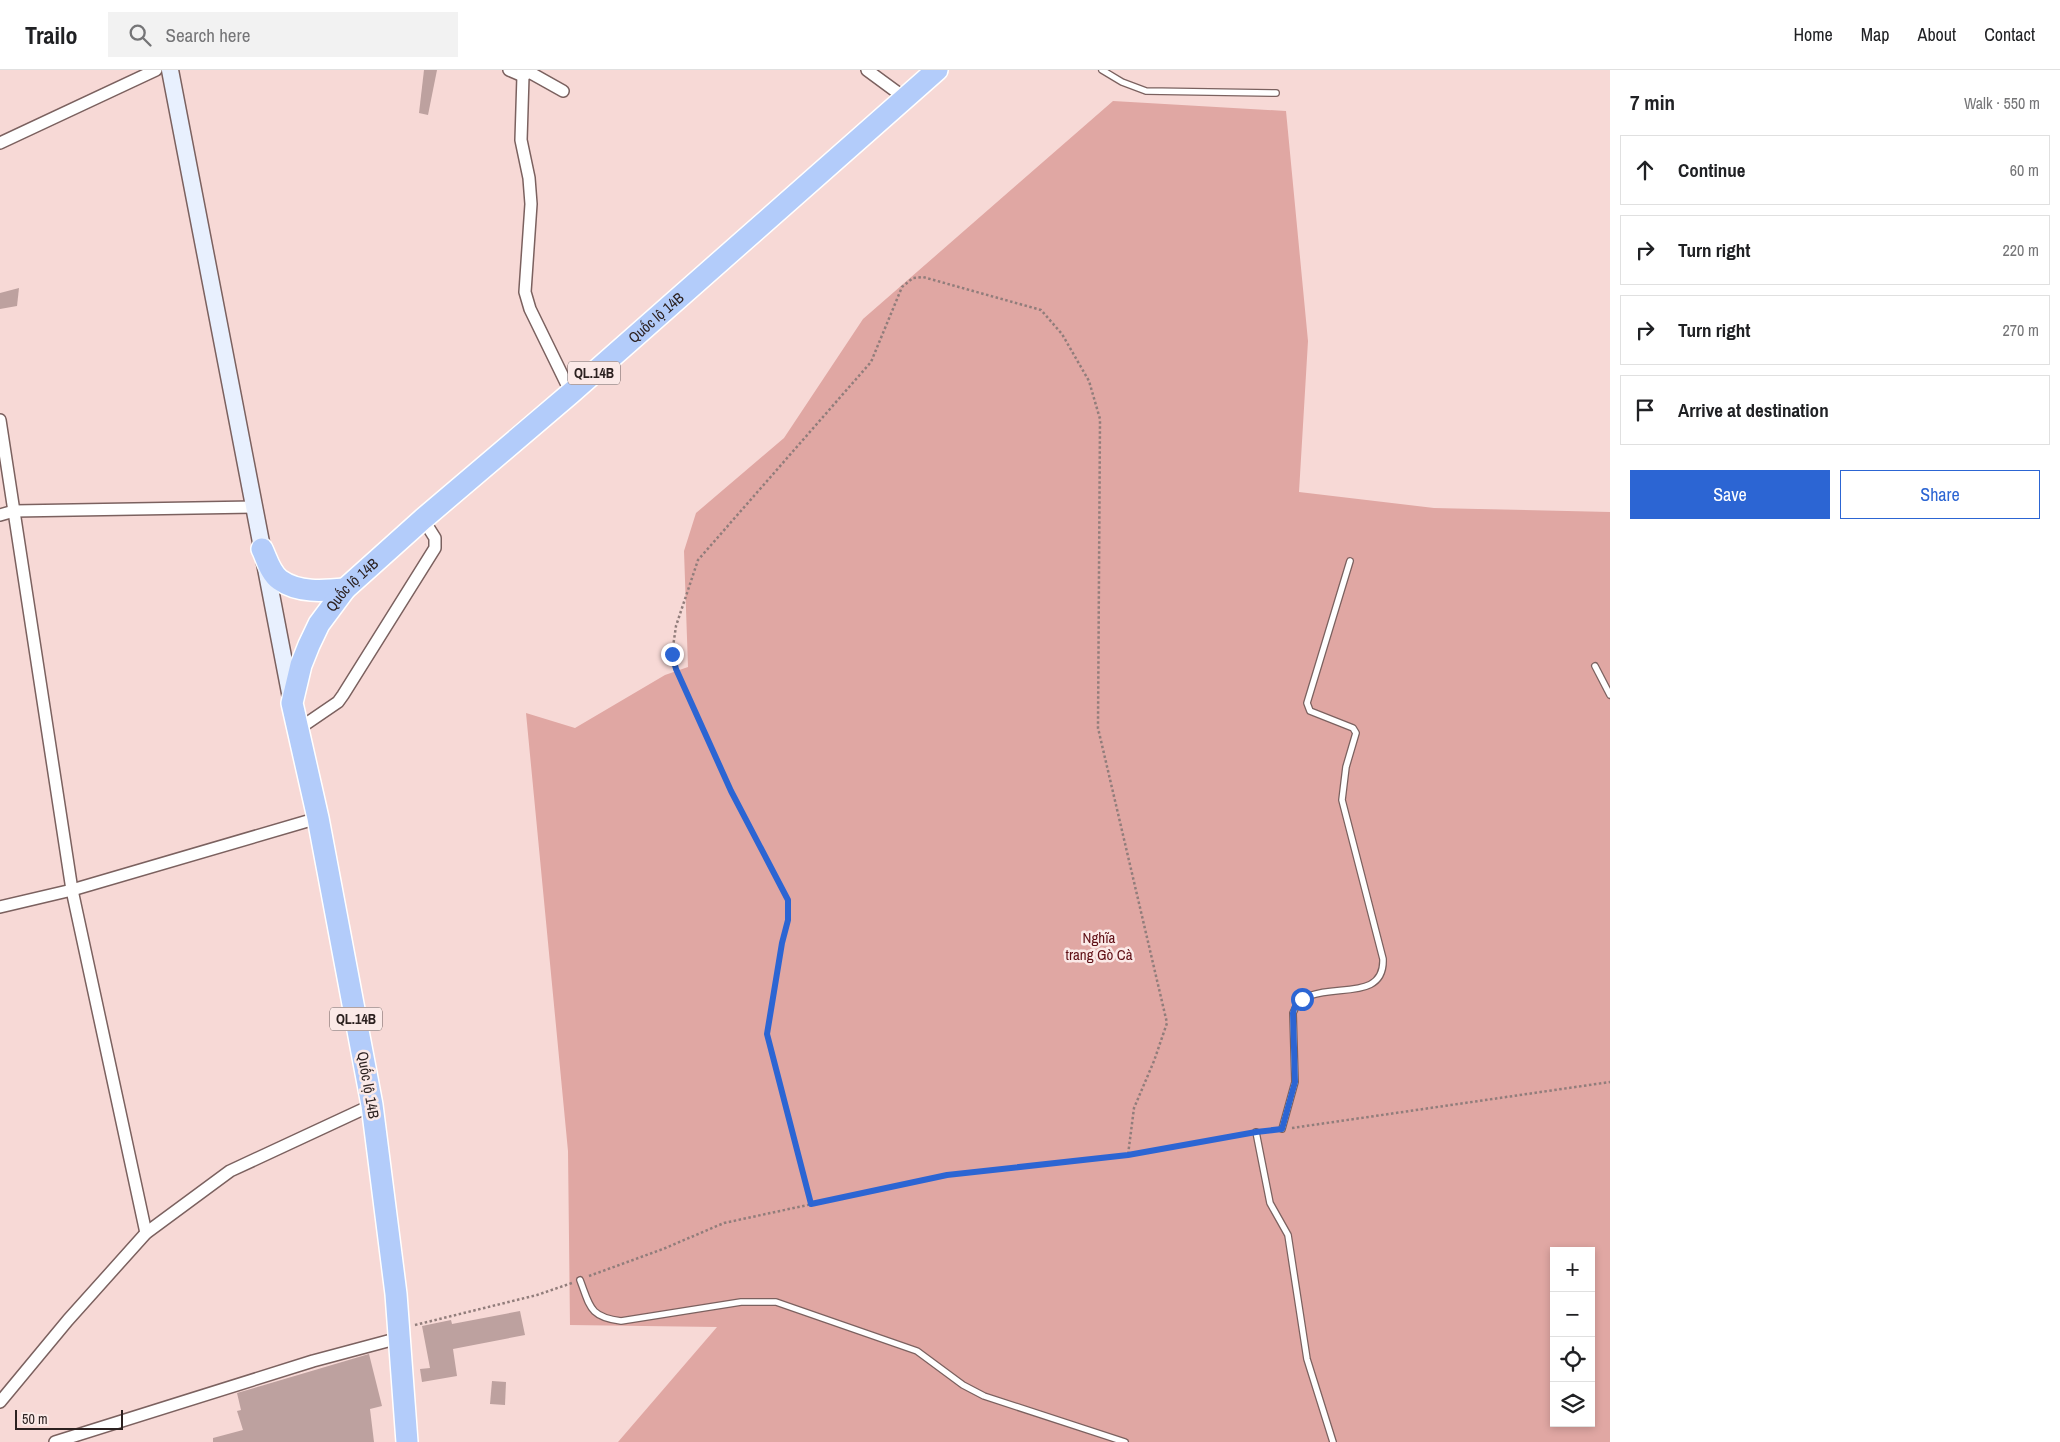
<!DOCTYPE html>
<meta charset="utf-8">
<style>
body{margin:0;font-family:"Archivo Narrow",sans-serif;background:#f2f2f2;color:#202124}
.controls{position:absolute;right:15px;bottom:15px;display:grid;overflow:hidden;border-radius:0px;box-shadow:0 2px 8px #0003}
.controls button{width:45px;height:45px;display:grid;place-items:center;padding:0;border:0;border-bottom:1px solid #e0e0e0;background:#fff;color:#202124;font:25px sans-serif}
.scale{position:absolute;left:15px;bottom:12px;width:108px;box-sizing:border-box;padding-left:5px;border:2px solid #2c2120;border-top:0;font-size:14px;line-height:18px;white-space:nowrap;color:#2c2120;-webkit-text-stroke:4px #fbe9e7;paint-order:stroke}
.stop{position:absolute;width:15px;height:15px;margin:-11px;border:4px solid #2c65d3;border-radius:50%;background:#fff}
.stop.end{background:#2c65d3;border-color:#fff;box-shadow:0 1px 5px #0008}
.list{margin:0;padding:0;list-style:none}
h2{display:flex;justify-content:space-between;align-items:center;height:65px;margin:0;padding:0 20px;font-size:21px}
h2 small{font-size:16px;font-weight:400;color:#757577}
.list li{display:grid;grid-template-columns:32px 1fr auto;gap:15px;align-items:center;box-sizing:border-box;height:70px;margin:0 10px 10px;padding:0 10px;border:1px solid #e0e0e0;border-radius:0px}
.list b{display:block;font-size:19px;white-space:nowrap}
.list em{font-size:16px;font-style:normal;color:#757577}
.actions{display:flex;gap:10px;padding:15px 20px}
.actions a{flex:1;padding:11px 0;border:1px solid #2c65d3;border-radius:0px;text-align:center;font-size:18px;color:#2c65d3}
.actions .main{background:#2c65d3;color:#fff}
.icon{flex:none;width:28px;height:28px;fill:none;stroke:currentColor;stroke-width:2;stroke-linecap:round;stroke-linejoin:round}
.map{position:relative;flex:none;width:1610px;height:1372px;overflow:hidden}
header{display:flex;align-items:center;gap:30px;box-sizing:border-box;height:70px;padding:0 25px;background:#fff;border-bottom:1px solid #e0e0e0}
header strong{font-size:24px}
nav{display:flex;gap:28px;margin-inline-start:auto;font-size:18px}
.search{width:350px;height:45px;background:#f2f2f2;display:flex;align-items:center;gap:12px;box-sizing:border-box;padding:0 18px;border-radius:0px;color:#757577;font-size:19px}
main{display:flex}
aside{flex:1;background:#fff}
.map>svg:first-child{display:block}
.green{fill:#e0a7a3;fill-rule:evenodd}
.building{fill:#bda19f}
.lines{fill:none;stroke-linecap:round;stroke-linejoin:round}
.lane-casing{stroke:#7b615f;stroke-width:8}
.street-casing{stroke:#7b615f;stroke-width:14}
.secondary-casing{stroke:#7b615f;stroke-width:19}
.highway-casing{stroke:#fff;stroke-width:24}
.path{stroke:#917d7b;stroke-width:2.5;stroke-dasharray:2.5 2.5;stroke-linecap:butt}
.lane{stroke:#fff;stroke-width:5.5}
.street{stroke:#fff;stroke-width:11}
.secondary{stroke:#e8f0fe;stroke-width:16}
.highway{stroke:#b3ccfa;stroke-width:21}
.route{stroke:#2c65d3;stroke-width:6}
.labels{text-anchor:middle;stroke-width:5;stroke-linejoin:round;paint-order:stroke}
.shield{fill:#fbe9e7;stroke:#6a5d5c;stroke-width:1}
.shield-label{font-size:14px;font-weight:bold;fill:#2c2120}
.street-label{font-size:15px;fill:#2c2120;stroke:#fbe9e7}
.park-label{font-size:15px;fill:#5f0f15;stroke:#fbe9e7}
</style>
<header>
<strong>Trailo</strong>
<div class="search"><svg class="icon" aria-label="search" viewBox="0 0 24 24"><circle cx="10" cy="10" r="6"/><path d="M15 15l6 6"/></svg>Search here</div>
<nav><a>Home</a><a>Map</a><a>About</a><a>Contact</a></nav>
</header>
<main>
<div class="map">
<svg width="1610" height="1372" viewBox="0 0 1610 1372">
<rect width="100%" height="100%" fill="#f7d9d6"/>
<!-- green -->
<path class="green" d="M1113 31 1286 41 1308 271 1299 422 1434 438 1610 442V1372H618L717 1257 570 1255 568 1081 526 643 575 658 665 605 688 597 684 481 696 443 784 368 863 249ZM1554 1181H1591V1353H1554Z"/>
<!-- building -->
<g class="building">
<path d="M424 0H437L428 45 419 43Z"/>
<path d="M19 218 17 236 0 239V223Z"/>
<path d="M520 1241 525 1265 453 1279 457 1306 422 1312 420 1299 430 1298 422 1256 451 1250 452 1254Z"/>
<path d="M369 1284 382 1336 370 1339 374 1372H213V1368L243 1360 237 1341 241 1340 237 1323Z"/>
<path d="M492 1311 506 1312 505 1335 490 1334Z"/>
</g>
<g class="lines">
<defs>
<g id="lane">
<path d="M1102 0 1122 12 1146 21 1276 23"/>
<path d="M1595 596 1610 625"/>
<path d="M1282 1059 1295 1012 1293 943C1307 902 1385 941 1383 889L1342 730 1346 697 1356 663 1353 658 1310 641 1307 633 1350 491"/>
<path d="M1256 1062 1270 1133 1288 1165 1307 1289 1333 1372"/>
<path d="M580 1210C590 1236 589 1247 621 1251L741 1232H776L917 1281 963 1315 984 1326 1125 1372"/>
</g>
<g id="street">
<path d="M509 0 523 6 529 2"/>
<path d="M867 0 905 28"/>
<path d="M529 2 563 21"/>
<path d="M523 6 521 70 529 108 531 134 525 222 530 239 571 323"/>
<path d="M0 73 156 0"/>
<path d="M0 350 72 820 146 1163"/>
<path d="M0 445 14 441 254 437"/>
<path d="M297 660 338 632 343 625 435 478V468L423 449"/>
<path d="M0 837 72 820 318 748"/>
<path d="M0 1332 68 1250 146 1163 230 1101 372 1035"/>
<path d="M55 1372 313 1291 399 1268"/>
</g>
<path id="secondary" d="M170 0 291 628"/>
<g id="highway">
<path d="M262 479C267 489 270 503 280 510 298 523 323 521 345 519"/>
<path id="s1" d="M407 1372 396 1224 372 1035 318 748 292 633 301 595 309 575 319 554 345 519 423 449 571 323 937 0"/>
</g>
</defs>
<!-- lane casing -->
<use href="#lane" class="lane-casing"/>
<!-- street casing -->
<use href="#street" class="street-casing"/>
<!-- secondary casing -->
<use href="#secondary" class="secondary-casing"/>
<!-- highway casing -->
<use href="#highway" class="highway-casing"/>
<!-- path -->
<g class="path">
<path d="M1292 1058 1610 1012"/>
<path d="M811 1134 767 964 782 873 788 850 787 831 731 721 676 599 672 584 676 556 698 490 871 292 902 217 913 208 923 207 1041 240 1062 264 1089 311 1100 349 1098 658 1167 953 1154 991 1134 1038 1128 1085"/>
<path d="M589 1206 663 1179 724 1153 947 1105 1128 1085 1247 1064"/>
<path d="M415 1255 537 1225 572 1213"/>
</g>
<!-- lane -->
<use href="#lane" class="lane"/>
<!-- street -->
<use href="#street" class="street"/>
<!-- secondary -->
<use href="#secondary" class="secondary"/>
<!-- highway -->
<use href="#highway" class="highway"/>
</g>
<g class="lines">
<!-- route -->
<path class="route" d="M672 584 676 599 731 721 788 830V850L782 873 767 964 811 1134 947 1105 1128 1085 1256 1062 1282 1059 1295 1012 1293 943 1295 936 1302 929"/>
</g>
<g class="labels">
<!-- shield labels -->
<g class="shield">
<rect x="568" y="291.5" width="52" height="23" rx="4"/>
<rect x="330" y="937.5" width="52" height="23" rx="4"/>
</g>
<g class="shield-label">
<text x="594" y="308">QL.14B</text>
<text x="356" y="954">QL.14B</text>
</g>
<!-- street labels -->
<g class="street-label">
<text dy="5" stroke="none"><textPath href="#s1" startOffset="1289">Quốc lộ 14B</textPath></text>
<text dy="5" stroke="none"><textPath href="#s1" startOffset="884">Quốc lộ 14B</textPath></text>
<text transform="translate(368 1015) rotate(80)" y="5">Quốc lộ 14B</text>
</g>
<!-- park labels -->
<g class="park-label">
<text x="1099" y="873">Nghĩa<tspan x="1099" dy="17">trang Gò Cà</tspan></text>
</g>
</g>
</svg>
<div class="controls">
<button>+</button>
<button>−</button>
<button><svg class="icon" aria-label="locate" viewBox="0 0 24 24"><circle cx="12" cy="12" r="6"/><path d="M12 2v4M12 18v4M2 12h4M18 12h4"/></svg></button>
<button><svg class="icon" aria-label="layers" viewBox="0 0 24 24"><path d="M12 4l9 5-9 5-9-5zM3 14l9 5 9-5"/></svg></button>
</div>
<div class="scale">50 m</div>
<div class="stop" style="left:1302px;top:929px"></div>
<div class="stop end" style="left:672px;top:584px"></div>
</div>
<aside>
<h2>7 min<small>Walk · 550 m</small></h2>
<ul class="list">
<li><svg class="icon" aria-label="ahead" viewBox="0 0 24 24"><path d="M12 20V5M6 11l6-6 6 6"/></svg><div><b>Continue</b></div><em>60 m</em></li>
<li><svg class="icon" aria-label="right" viewBox="0 0 24 24"><path d="M7 20v-9h11M14 6l5 5-5 5"/></svg><div><b>Turn right</b></div><em>220 m</em></li>
<li><svg class="icon" aria-label="right" viewBox="0 0 24 24"><path d="M7 20v-9h11M14 6l5 5-5 5"/></svg><div><b>Turn right</b></div><em>270 m</em></li>
<li><svg class="icon" aria-label="arrive" viewBox="0 0 24 24"><path d="M6 21V4h12l-3 4 3 4H6"/></svg><div><b>Arrive at destination</b></div></li>
</ul>
<div class="actions"><a class="main">Save</a><a>Share</a></div>
</aside>
</main>
